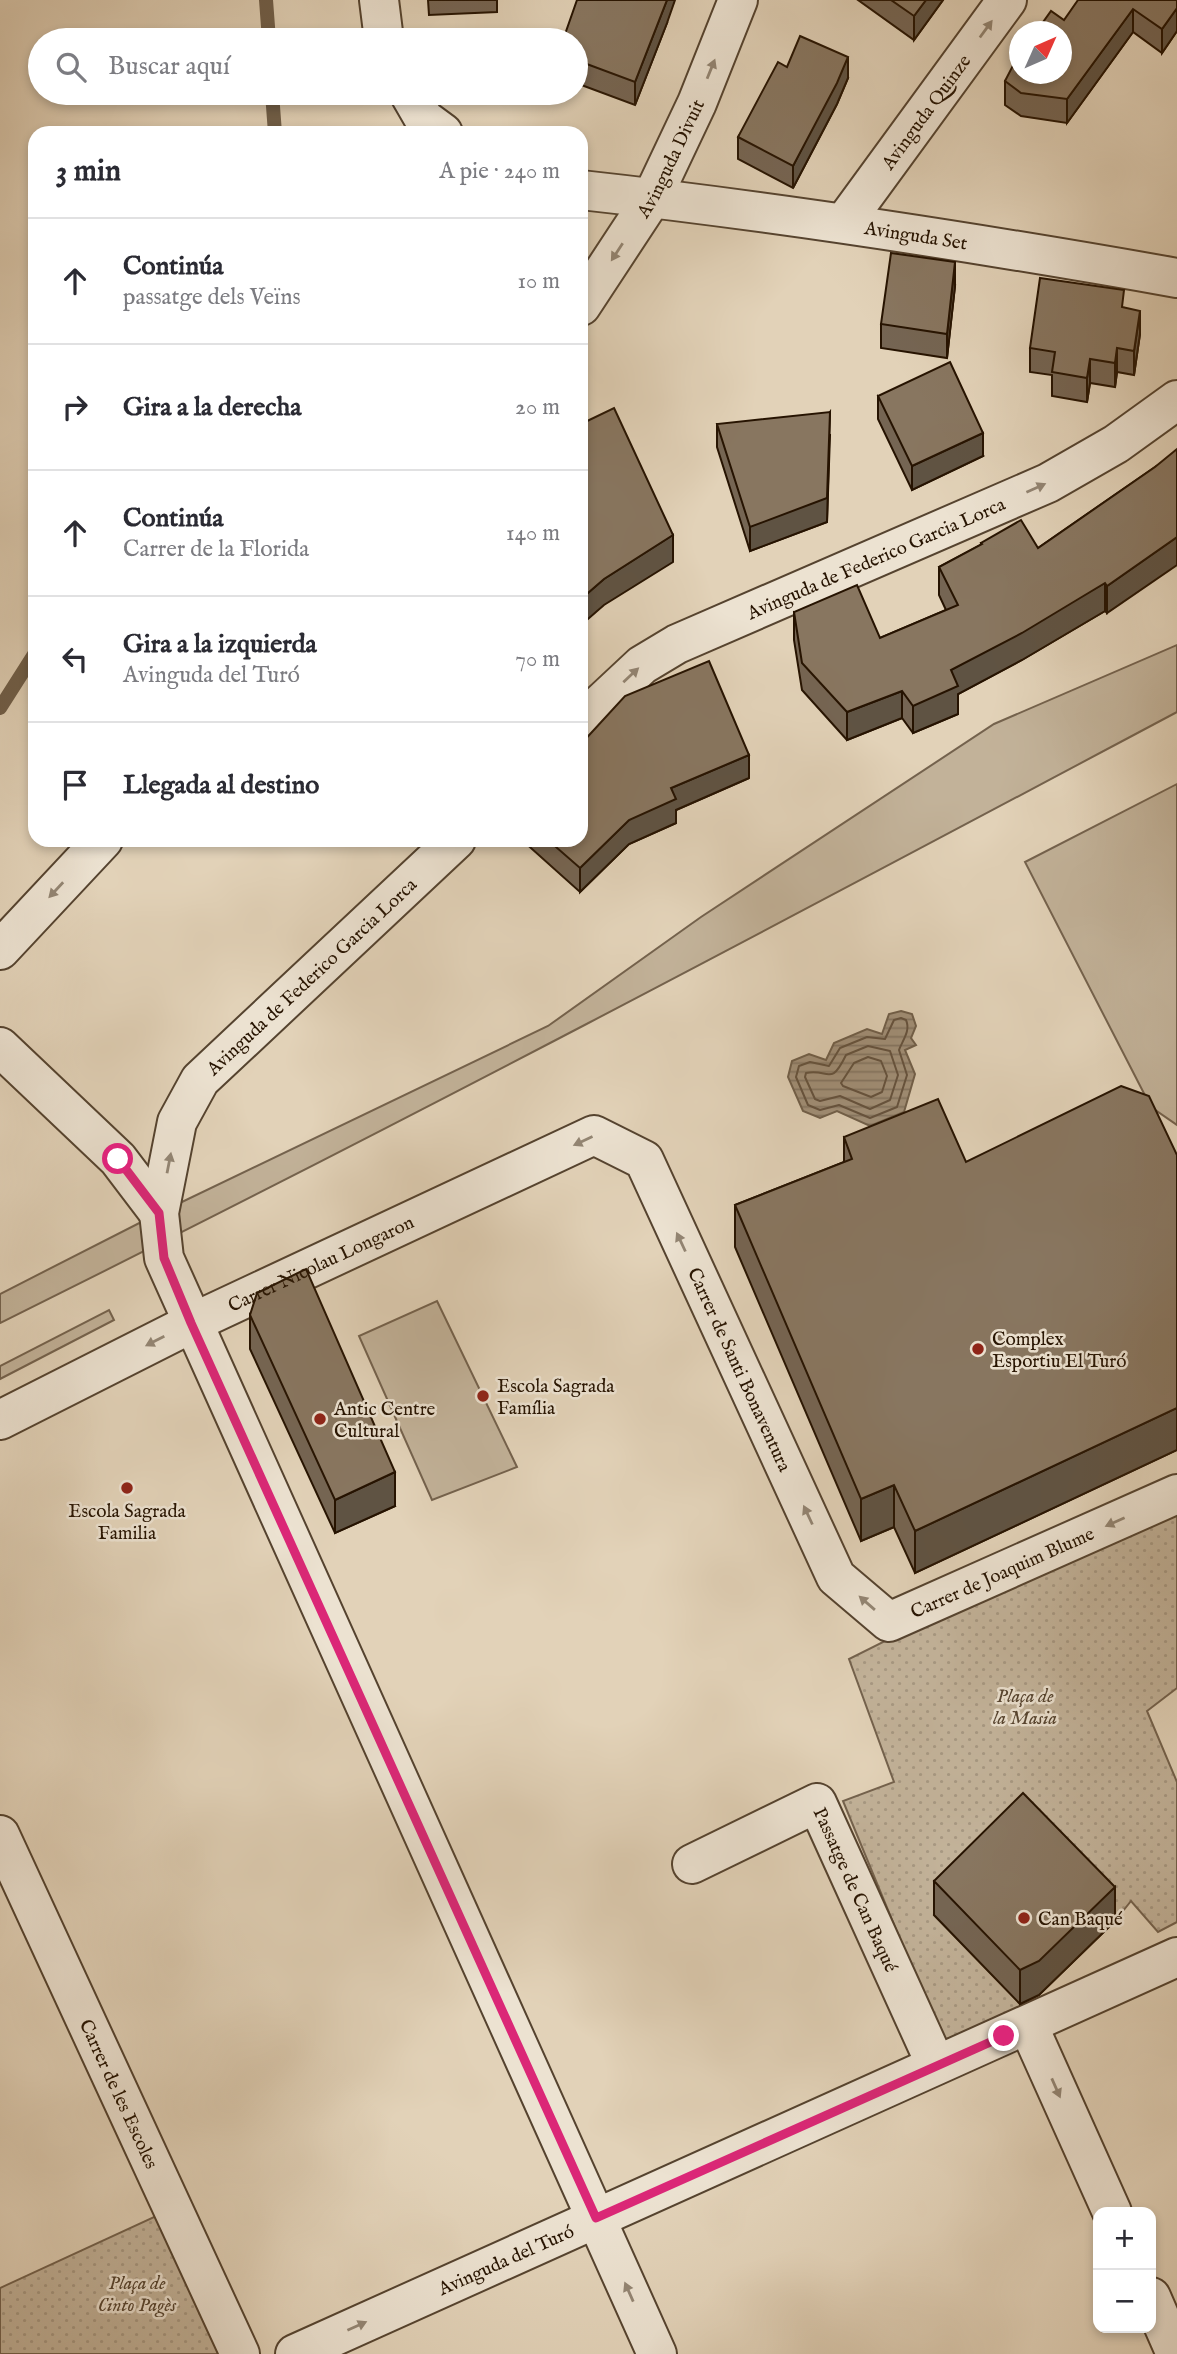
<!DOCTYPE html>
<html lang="es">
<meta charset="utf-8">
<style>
body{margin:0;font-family:"IM FELL English",serif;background:#f2f2f3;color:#2b2b33}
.controls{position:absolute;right:21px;bottom:21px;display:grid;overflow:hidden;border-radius:14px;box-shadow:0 4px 10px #0003}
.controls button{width:63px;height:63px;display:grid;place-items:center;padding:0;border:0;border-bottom:2px solid #e1e1e2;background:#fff;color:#2b2b33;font:35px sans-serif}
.compass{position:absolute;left:1009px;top:21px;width:63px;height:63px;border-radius:50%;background:#fff;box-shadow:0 4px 10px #0003;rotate:45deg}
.stop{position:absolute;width:21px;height:21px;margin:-16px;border:5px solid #db2777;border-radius:50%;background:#fff}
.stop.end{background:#db2777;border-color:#fff;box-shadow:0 2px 7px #0008}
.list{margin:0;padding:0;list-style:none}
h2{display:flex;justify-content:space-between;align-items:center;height:91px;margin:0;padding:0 28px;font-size:30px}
h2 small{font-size:23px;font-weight:400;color:#7c7c81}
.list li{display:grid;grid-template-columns:46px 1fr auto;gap:21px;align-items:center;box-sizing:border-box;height:126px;padding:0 28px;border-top:2px solid #e1e1e2}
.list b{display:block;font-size:26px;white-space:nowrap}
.list p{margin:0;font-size:23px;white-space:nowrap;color:#7c7c81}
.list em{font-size:23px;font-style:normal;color:#7c7c81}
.icon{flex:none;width:38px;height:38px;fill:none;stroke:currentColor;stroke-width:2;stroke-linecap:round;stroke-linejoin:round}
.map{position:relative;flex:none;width:1177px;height:2354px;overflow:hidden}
.search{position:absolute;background:#fff;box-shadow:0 4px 10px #0003;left:28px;top:28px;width:560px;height:77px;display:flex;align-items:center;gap:18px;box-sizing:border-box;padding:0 24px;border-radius:38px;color:#7c7c81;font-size:26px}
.panel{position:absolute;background:#fff;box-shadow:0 4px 10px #0003;left:28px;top:126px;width:560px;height:721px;border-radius:21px}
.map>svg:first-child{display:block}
.grass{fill:#c2b299;stroke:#74624d;stroke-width:2}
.park{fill:url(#park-dots);stroke:#74624d;stroke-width:2}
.water{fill:url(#water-rules);stroke:#705f4a;stroke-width:2}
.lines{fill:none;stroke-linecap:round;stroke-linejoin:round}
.shore{stroke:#64523e;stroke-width:2}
.stream{stroke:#705f4a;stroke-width:14}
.street-casing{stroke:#55432f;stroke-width:42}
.street{stroke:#ece2d1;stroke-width:38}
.wall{fill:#756553;stroke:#261301;stroke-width:2}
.shaded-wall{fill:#5f5343;stroke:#261301;stroke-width:2}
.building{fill:#887660;stroke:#261301;stroke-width:2}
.oneway{fill:#938573}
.route{stroke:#db2777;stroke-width:9}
.poi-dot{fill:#8f2418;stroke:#ece2d1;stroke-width:2.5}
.labels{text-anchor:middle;stroke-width:5;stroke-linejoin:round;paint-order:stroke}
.street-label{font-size:19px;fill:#261301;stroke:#ece2d1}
.poi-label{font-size:19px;fill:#261301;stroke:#ece2d1;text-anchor:start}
.park-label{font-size:19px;font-style:italic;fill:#55432f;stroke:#ece2d1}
</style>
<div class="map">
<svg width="1177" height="2354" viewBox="0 0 1177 2354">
<defs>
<pattern id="park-dots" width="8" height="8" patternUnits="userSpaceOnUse" patternTransform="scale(1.75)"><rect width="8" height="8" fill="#c2b299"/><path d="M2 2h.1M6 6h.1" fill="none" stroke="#a79882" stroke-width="1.8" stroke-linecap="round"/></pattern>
<pattern id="water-rules" width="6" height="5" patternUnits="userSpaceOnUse" patternTransform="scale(1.75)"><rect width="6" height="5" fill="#a2917a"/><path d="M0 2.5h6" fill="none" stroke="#847562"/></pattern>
</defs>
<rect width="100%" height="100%" fill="#e2d2b8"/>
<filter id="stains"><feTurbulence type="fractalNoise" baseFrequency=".00286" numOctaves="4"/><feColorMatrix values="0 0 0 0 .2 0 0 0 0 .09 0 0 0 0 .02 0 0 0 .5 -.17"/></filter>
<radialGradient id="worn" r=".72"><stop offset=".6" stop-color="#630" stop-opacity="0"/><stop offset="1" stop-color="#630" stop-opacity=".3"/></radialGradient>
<!-- grass -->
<g class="grass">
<path d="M1177 645V712C786 920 396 1127 0 1323V1294L159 1213 548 1026 701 917 994 724Z"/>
<path d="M1177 784V1125L1151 1107 1025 862Z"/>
<path d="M437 1301 517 1467 432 1500 359 1336Z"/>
<path d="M109 1310 114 1320 0 1379V1366Z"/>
</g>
<!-- park -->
<g class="park">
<path d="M1177 1495V1688L1147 1711 1177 1782V1922L1158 1932 1131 1901 1115 1921 1024 1827 934 1915 1025 2009 942 2041 843 1801 894 1782 849 1659Z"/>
<path d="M167 2211 232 2354H0V2288Z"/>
</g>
<!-- water -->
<path class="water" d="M901 1011 912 1014 916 1026 911 1038 916 1045 905 1050 915 1074 904 1112 870 1126 837 1111 820 1118 803 1111 788 1077 792 1061 809 1054 826 1060 834 1043 867 1029 882 1034 889 1014Z"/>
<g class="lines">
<!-- shore -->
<g class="shore">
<path d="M901 1018 906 1020C911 1031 902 1041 899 1050L907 1075 897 1107 870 1118 839 1105 820 1110 808 1105 796 1077 799 1066 810 1062 829 1066 840 1048 867 1037 885 1039 894 1020Z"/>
<path d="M868 1046 890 1051 898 1075 890 1100 870 1109 840 1096 820 1101 815 1099 805 1077 806 1073C829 1068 830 1088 846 1055Z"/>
<path d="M868 1057 881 1061 887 1076 882 1092 871 1097 843 1086 841 1083 854 1063Z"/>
</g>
<!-- stream -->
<g class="stream">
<path d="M266 0 269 40"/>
<path d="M272 93 275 133"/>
<path d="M0 708 35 653"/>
</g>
<defs>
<g id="street">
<path d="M379 0 384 40"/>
<path d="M409 93 424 119 443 133"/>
<path id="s1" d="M581 190C781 212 979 243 1177 278"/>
<path id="s2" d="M844 223 1007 0"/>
<path id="s3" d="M581 306 652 198 697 103 738 0"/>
<path id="s4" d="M581 722 642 665 677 644 1048 483 1116 444 1177 400"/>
<path d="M456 840 200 1080 177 1122 159 1213 164 1258 657 2354"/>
<path d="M0 950 103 840"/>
<path d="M0 1047 118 1159 159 1213"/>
<path id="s5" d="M0 1420 192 1323 594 1135 644 1160 836 1577 889 1622 1177 1494"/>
<path id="s6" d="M0 1835 240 2354"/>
<path id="s7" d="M692 1864 817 1803 936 2065"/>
<path d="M1028 2025 1112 2212"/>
<path d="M1151 2297 1176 2354"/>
<path id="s8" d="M295 2354 1177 1957"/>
</g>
</defs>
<!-- street casing -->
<use href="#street" class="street-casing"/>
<!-- street -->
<use href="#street" class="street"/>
</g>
<!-- wall -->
<g class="wall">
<path d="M428 0H497V12L429 15Z"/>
<path d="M858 0H943L914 40Z"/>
<path d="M1177 0V31L1162 53 1133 32 1067 123 1021 116 1005 105V81L1064 20Z"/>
<path d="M667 23 635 105 576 83V40Z"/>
<path d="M787 67 848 78 837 104 793 188 738 159V137Z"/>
<path d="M955 286 947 358 881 348V324Z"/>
<path d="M1124 308 1140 334 1134 375 1117 372 1115 387 1090 383 1087 402 1052 396V375L1030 372V348Z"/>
<path d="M878 396 983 456 912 490 878 419Z"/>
<path d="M717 424 830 435 827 522 750 551 717 447Z"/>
<path d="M1155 467 1107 613 1105 611 1022 660 958 694V714L913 733 902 718 847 740 802 690 794 640V612L880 638 946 610 939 595V567L981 545V543L1038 548Z"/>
<path d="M749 778 676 810V823L629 844 580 892 522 840H581Z"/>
<path d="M844 1137 966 1162 1177 1155V1450L915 1573 894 1527 861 1541 735 1247V1205L844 1162Z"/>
<path d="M250 1315 395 1506 335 1533 250 1349Z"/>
<path d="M934 1881 1115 1921 1039 1995 1020 2004 934 1915Z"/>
</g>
<!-- shaded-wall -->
<g class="shaded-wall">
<path d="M667 0H675L667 23 635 105V82Z"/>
<path d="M926 0H943L914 40V16Z"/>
<path d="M1177 8V31L1162 53V29Z"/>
<path d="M1133 9V32L1067 123V99Z"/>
<path d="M848 57V78L837 104 793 188V166Z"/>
<path d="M955 262V286L947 358V334Z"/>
<path d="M1140 311V334L1134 375V351Z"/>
<path d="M1117 348V372L1115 387V363Z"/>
<path d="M1090 359V383L1087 402V378Z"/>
<path d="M830 412 827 522 750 551V527Z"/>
<path d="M983 433V456L912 490V466Z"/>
<path d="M673 535V562L604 605 581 625V599L604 579Z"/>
<path d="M1177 537V565L1107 613V586Z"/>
<path d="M1105 583V611L1022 660 958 694V714L913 733V706L951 670Z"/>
<path d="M902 691V718L847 740V712Z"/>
<path d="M749 755V778L676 810V823L629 844 580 892V868L629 820 671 788Z"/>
<path d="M1177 1408V1450L915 1573V1531Z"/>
<path d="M395 1472V1506L335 1533V1500Z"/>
<path d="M894 1485V1527L861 1541V1499Z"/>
<path d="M1115 1887V1921L1039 1995 1020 2004V1970Z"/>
</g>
<!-- building -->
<g class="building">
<path d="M577 0H667L635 82 576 60V40H563Z"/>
<path d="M891 0H926L914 16Z"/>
<path d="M1078 0H1177V8L1162 29 1133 9 1067 99 1021 93 1005 81 1019 54V74H1061V32H1036L1051 11 1064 20Z"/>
<path d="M800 36 848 57 837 83 793 166 738 137 778 62 787 67Z"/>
<path d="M891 253 955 262 947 334 881 324Z"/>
<path d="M1040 278 1124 290 1122 307 1140 311 1134 351 1117 348 1115 363 1090 359 1087 378 1052 372 1055 352 1030 348Z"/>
<path d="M950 362 983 433 912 466 878 396Z"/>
<path d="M614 408 673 535 604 579 581 599V424Z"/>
<path d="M830 412 827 498 750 527 717 424Z"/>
<path d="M1177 449V537L1107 586 1105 583 1022 633 951 670 958 686 913 706 902 691 847 712 802 663 794 612 857 585 880 638 958 605 939 567 982 544 981 543 1021 520 1038 548 1155 467Z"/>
<path d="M709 661 749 755 671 788 676 799 629 820 580 868 548 840H581V744L625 696Z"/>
<path d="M1121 1086 1149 1096 1177 1155V1408L915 1531 894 1485 861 1499 735 1205 852 1159 844 1137 938 1099 966 1162Z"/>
<path d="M306 1269 395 1472 335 1500 250 1315 257 1293Z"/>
<path d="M1023 1793 1115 1887 1039 1961 1020 1970 934 1881Z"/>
</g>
<!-- one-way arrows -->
<defs><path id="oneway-solid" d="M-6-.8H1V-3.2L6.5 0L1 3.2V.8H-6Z" transform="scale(1.75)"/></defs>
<g class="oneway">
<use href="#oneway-solid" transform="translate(986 29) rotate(-54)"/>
<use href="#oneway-solid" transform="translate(711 69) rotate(-68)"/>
<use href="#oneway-solid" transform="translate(617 252) rotate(123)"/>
<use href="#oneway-solid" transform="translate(1036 488) rotate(-24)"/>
<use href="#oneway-solid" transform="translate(631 675) rotate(-43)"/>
<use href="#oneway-solid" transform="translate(56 890) rotate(133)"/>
<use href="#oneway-solid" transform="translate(583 1141) rotate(155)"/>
<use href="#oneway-solid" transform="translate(169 1163) rotate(-79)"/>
<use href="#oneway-solid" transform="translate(681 1242) rotate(-115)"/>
<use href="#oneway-solid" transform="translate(155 1341) rotate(153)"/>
<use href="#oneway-solid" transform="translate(808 1515) rotate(-115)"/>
<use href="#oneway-solid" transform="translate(1115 1522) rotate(156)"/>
<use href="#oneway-solid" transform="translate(867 1603) rotate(-139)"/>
<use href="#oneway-solid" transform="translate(1056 2088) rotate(66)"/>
<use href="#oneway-solid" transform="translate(629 2292) rotate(-114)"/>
<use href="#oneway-solid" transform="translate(357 2326) rotate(-24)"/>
</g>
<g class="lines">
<!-- route -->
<path class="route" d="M118 1159 159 1213 164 1258 191 1323 596 2218 1004 2036"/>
</g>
<!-- markers -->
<g class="poi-dot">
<circle cx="978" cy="1349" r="7"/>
<circle cx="483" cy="1396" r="7"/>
<circle cx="320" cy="1419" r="7"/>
<circle cx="127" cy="1488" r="7"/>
<circle cx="1024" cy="1918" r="7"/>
</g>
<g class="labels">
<!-- street labels -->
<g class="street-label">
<text dy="7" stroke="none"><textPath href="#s2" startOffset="138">Avinguda Quinze</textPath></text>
<text dy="7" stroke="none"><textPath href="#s3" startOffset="173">Avinguda Divuit</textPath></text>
<text dy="7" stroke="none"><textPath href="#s1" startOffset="338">Avinguda Set</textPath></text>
<text dy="7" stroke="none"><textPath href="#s4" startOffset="341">Avinguda de Federico Garcia Lorca</textPath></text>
<text transform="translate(311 976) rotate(-43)" y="7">Avinguda de Federico Garcia Lorca</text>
<text dy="7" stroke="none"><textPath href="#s5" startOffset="357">Carrer Nicolau Longaron</textPath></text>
<text dy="7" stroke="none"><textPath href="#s5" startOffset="945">Carrer de Santi Bonaventura</textPath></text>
<text dy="7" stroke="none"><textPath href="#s5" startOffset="1367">Carrer de Joaquim Blume</textPath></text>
<text dy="7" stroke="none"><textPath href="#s7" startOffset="234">Passatge de Can Baqué</textPath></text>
<text dy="7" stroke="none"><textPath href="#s6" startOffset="285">Carrer de les Escoles</textPath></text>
<text dy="7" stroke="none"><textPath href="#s8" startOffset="231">Avinguda del Turó</textPath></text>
</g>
<!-- poi labels -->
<g class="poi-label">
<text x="992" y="1345">Complex<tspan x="992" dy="22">Esportiu El Turó</tspan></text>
<text x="497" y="1392">Escola Sagrada<tspan x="497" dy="22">Família</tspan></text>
<text x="334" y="1415">Antic Centre<tspan x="334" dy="22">Cultural</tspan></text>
<text x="127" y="1517" text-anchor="middle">Escola Sagrada<tspan x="127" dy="22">Familia</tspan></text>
<text x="1038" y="1925">Can Baqué</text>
</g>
<!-- park labels -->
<g class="park-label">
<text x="1025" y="1702">Plaça de<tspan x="1025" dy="22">la Masia</tspan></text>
<text x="137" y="2289">Plaça de<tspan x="137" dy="22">Cinto Pagès</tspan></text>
</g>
</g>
<rect width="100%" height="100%" filter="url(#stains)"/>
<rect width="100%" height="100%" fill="url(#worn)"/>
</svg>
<div class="controls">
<button>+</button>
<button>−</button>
</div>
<svg class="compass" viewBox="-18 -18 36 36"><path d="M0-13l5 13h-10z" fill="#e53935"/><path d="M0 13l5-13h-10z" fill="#7c7c81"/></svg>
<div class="stop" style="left:118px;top:1159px"></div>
<div class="stop end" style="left:1004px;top:2036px"></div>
<div class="search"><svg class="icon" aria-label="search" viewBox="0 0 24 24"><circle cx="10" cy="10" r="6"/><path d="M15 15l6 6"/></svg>Buscar aquí</div>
<section class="panel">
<h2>3 min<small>A pie · 240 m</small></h2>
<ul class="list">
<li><svg class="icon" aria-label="ahead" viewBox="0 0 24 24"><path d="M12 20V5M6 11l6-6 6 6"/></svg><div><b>Continúa</b><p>passatge dels Veïns</p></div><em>10 m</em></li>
<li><svg class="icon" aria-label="right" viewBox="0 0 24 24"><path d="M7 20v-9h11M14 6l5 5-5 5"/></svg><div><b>Gira a la derecha</b></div><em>20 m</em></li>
<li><svg class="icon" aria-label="ahead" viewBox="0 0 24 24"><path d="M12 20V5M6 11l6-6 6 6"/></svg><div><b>Continúa</b><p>Carrer de la Florida</p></div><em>140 m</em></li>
<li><svg class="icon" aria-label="left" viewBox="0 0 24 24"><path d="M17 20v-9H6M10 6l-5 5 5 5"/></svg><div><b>Gira a la izquierda</b><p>Avinguda del Turó</p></div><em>70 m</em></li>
<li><svg class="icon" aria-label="arrive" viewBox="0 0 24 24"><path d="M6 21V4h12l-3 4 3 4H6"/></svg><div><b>Llegada al destino</b></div></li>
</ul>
</section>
</div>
